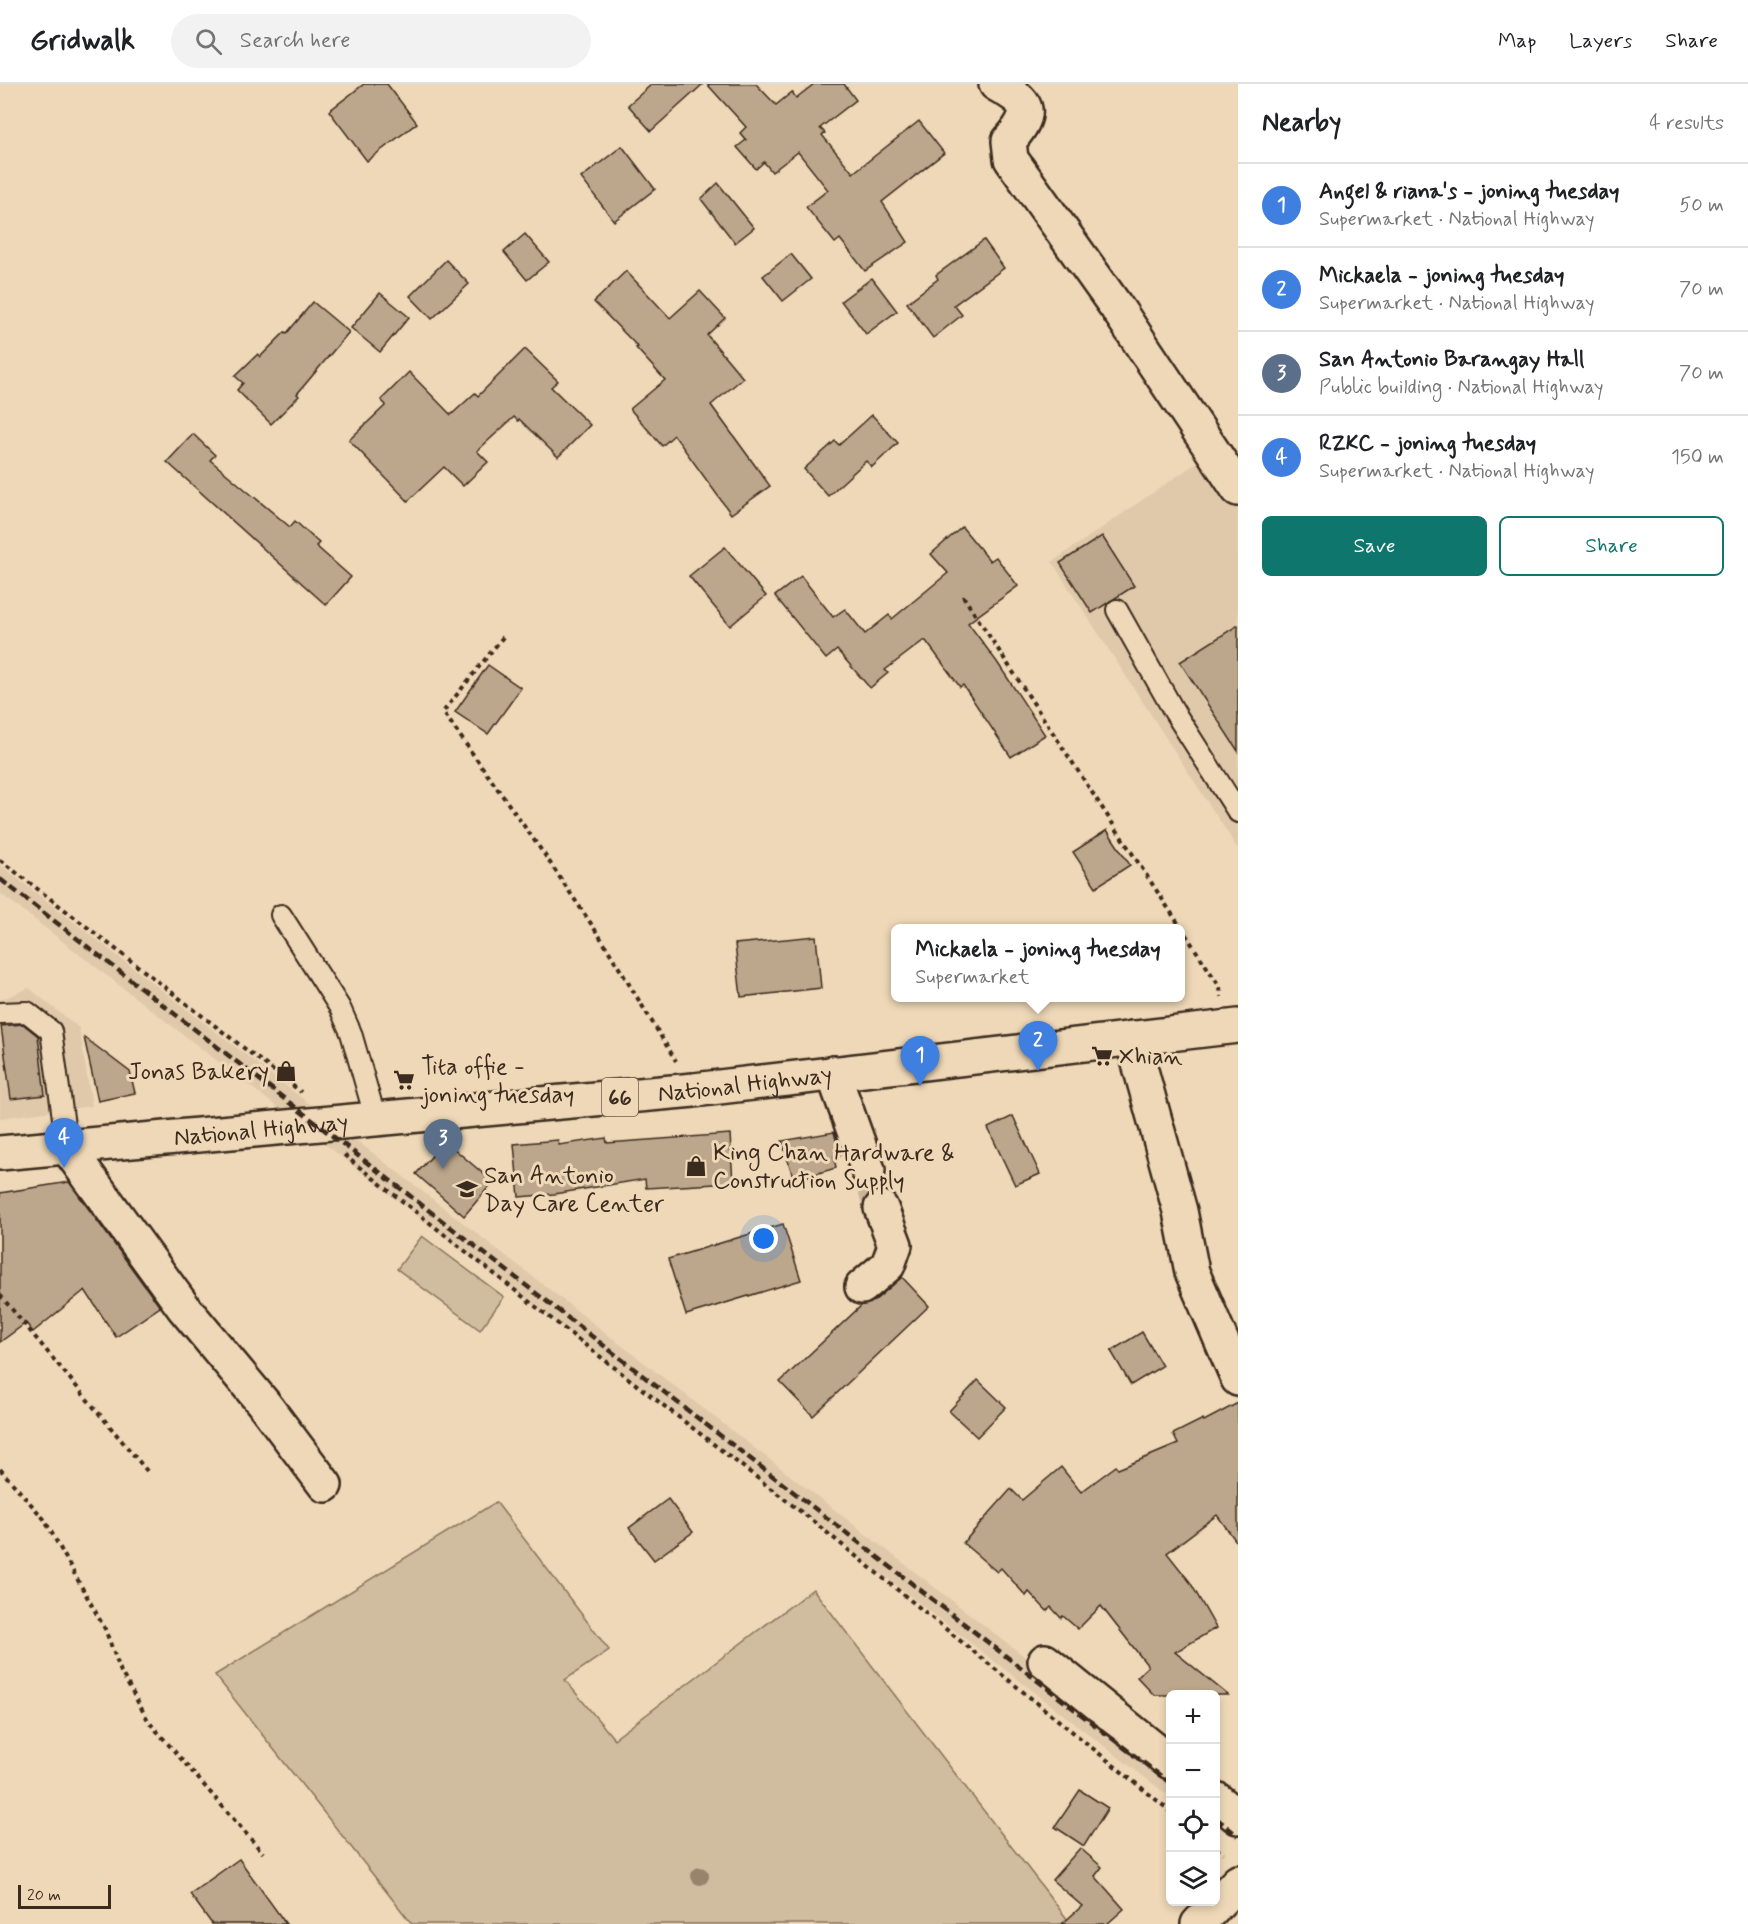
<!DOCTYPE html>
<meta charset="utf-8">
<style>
body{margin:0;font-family:Mynerve,sans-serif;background:#f2f2f2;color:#202124}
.controls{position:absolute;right:18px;bottom:18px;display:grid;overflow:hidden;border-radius:9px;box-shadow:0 3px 9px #0003}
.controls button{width:54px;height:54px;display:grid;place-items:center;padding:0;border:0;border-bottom:2px solid #e0e0e0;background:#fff;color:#202124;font:30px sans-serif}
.scale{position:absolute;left:18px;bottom:15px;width:93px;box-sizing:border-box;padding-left:6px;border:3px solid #3b2a1e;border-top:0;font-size:16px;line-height:21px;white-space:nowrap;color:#3b2a1e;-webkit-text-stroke:4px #eed8b7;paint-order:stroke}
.you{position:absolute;left:764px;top:1155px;width:21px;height:21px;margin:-15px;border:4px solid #fff;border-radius:50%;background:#1a73e8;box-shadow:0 0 0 9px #1a73e833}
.badge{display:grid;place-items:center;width:39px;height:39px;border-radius:50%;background:#0f766e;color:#fff;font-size:20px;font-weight:700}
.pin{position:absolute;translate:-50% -50px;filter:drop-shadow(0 2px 3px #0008)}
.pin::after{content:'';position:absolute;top:32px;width:21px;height:18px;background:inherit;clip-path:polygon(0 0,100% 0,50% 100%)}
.popup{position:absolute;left:891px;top:840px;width:294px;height:78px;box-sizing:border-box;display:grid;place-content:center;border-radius:9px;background:#fff;filter:drop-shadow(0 2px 4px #0005);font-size:20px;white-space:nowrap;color:#757577}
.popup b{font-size:22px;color:#202124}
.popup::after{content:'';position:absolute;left:50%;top:100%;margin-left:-12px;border:12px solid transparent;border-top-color:#fff}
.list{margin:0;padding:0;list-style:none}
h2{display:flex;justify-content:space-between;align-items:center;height:78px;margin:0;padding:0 24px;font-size:26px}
h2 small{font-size:20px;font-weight:400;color:#757577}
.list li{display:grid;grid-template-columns:39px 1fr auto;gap:18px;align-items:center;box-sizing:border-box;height:84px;padding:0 24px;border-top:2px solid #e0e0e0}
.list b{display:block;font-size:22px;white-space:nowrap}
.list p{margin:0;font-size:20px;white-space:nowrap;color:#757577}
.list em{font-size:20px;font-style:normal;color:#757577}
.actions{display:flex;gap:12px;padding:18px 24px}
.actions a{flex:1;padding:14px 0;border:2px solid #0f766e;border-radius:9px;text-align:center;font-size:21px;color:#0f766e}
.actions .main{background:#0f766e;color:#fff}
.icon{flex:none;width:33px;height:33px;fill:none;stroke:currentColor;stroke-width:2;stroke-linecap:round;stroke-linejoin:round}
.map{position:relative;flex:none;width:1238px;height:1840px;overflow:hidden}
header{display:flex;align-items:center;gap:36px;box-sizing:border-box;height:84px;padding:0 30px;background:#fff;border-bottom:2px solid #e0e0e0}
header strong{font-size:28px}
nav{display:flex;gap:33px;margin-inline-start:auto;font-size:21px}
.search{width:420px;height:54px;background:#f2f2f2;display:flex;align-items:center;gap:15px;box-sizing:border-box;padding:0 21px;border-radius:33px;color:#757577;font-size:22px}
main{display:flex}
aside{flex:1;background:#fff}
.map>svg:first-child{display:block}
.built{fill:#dfc9aa}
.green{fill:#d0bc9e;stroke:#86735e;stroke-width:1.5}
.building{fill:#bca78c;stroke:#3b2a1e;stroke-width:1.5}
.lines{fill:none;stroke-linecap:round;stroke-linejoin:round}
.street-tunnel{stroke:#cab598;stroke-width:33;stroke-dasharray:33 16;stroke-linecap:butt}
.lane-casing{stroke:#3b2a1e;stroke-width:24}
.street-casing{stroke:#3b2a1e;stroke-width:38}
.primary-casing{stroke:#3b2a1e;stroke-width:38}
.path{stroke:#3b2a1e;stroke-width:4;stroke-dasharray:4.5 4.5;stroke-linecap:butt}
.lane{stroke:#eed8b7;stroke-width:20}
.street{stroke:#eed8b7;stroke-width:33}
.primary{stroke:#eed8b7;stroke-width:33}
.rail{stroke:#3b2a1e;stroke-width:4.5;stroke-dasharray:9 4.5;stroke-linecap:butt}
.tree{fill:#98846d}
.labels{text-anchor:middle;stroke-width:6;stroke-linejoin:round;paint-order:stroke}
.shield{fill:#eed8b7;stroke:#715e4c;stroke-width:1.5}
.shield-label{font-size:22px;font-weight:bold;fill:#3b2a1e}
.poi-label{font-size:24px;fill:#3b2a1e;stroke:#eed8b7;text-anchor:start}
.street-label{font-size:24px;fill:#3b2a1e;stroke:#eed8b7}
</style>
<header>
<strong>Gridwalk</strong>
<div class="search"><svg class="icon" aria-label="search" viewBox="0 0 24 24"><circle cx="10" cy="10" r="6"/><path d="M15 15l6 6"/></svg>Search here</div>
<nav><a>Map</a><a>Layers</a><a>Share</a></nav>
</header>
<main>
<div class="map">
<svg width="1238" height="1840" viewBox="0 0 1238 1840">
<rect width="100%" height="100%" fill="#eed8b7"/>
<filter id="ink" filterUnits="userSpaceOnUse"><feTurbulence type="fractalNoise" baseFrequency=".0167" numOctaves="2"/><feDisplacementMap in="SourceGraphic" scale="12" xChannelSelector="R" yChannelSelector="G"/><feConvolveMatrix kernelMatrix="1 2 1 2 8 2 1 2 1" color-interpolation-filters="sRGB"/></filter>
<g filter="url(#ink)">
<!-- built -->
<g class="built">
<path d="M1205 373 1238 421V765L1052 478Z"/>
<path d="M0 781 1170 1685V1713L0 809Z"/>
<path d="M29 904 79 944 92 1022 0 1034V916Z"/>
</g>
<!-- green -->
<g class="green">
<path d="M422 1152 504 1213 480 1246 397 1185Z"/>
<path d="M496 1418 609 1566 565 1596 614 1655 813 1505 1071 1840H412L215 1591Z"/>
</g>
<!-- building -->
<g class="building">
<path d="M364 0H387L417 39 367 77 329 27Z"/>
<path d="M652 0H703L651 47 628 21Z"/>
<path d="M707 0H756L776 21 792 8 796 14 814 0H844L856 16 820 44 825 49 822 51 853 89 919 37 944 69 882 118 908 158 865 187 840 155 835 159 806 123 828 106 798 68 772 88 764 78 756 85 737 63 746 56 740 49 746 43Z"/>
<path d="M622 62 655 105 614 137 581 94Z"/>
<path d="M718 99 754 144 735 159 701 115Z"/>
<path d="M525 150 549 178 527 196 504 168Z"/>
<path d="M984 156 1004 184 954 221 962 231 933 254 907 219 938 195 936 191Z"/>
<path d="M791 170 811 195 783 217 763 192Z"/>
<path d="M446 176 469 200 432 235 410 212Z"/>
<path d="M626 187 670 234 700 207 725 234 707 251 743 294 711 321 770 402 731 430 674 351 662 362 630 325 665 296 636 264 638 263 594 218Z"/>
<path d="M872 194 897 227 866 250 841 217Z"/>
<path d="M380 209 409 233 380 268 351 244Z"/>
<path d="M313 218 349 248 297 310 299 312 271 340 237 306 243 299 235 292 258 270 260 273 285 248 287 249Z"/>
<path d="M525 265 558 297 551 303 590 341 558 373 519 335 518 337 514 333 477 367 488 378 463 402 444 383 408 417 349 356 386 321 381 316 409 288 451 331 475 309 478 312Z"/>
<path d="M872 331 898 359 872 383 866 377 828 412 804 385 835 357 839 361Z"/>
<path d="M193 350 215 371 210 376 290 443 295 437 319 459 316 462 351 493 326 521 167 378Z"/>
<path d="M962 443 990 477 996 473 1018 502 968 539 997 578 1045 651 1011 673 963 601 960 603 926 557H923L885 586 888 589 870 604 837 566 826 575 775 512 801 492 833 533 845 525 865 550 889 531 892 535 948 489 931 470Z"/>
<path d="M1102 452 1134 502 1092 529 1060 479Z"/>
<path d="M725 463 766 512 730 542 689 492Z"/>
<path d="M1238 541V667L1180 578Z"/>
<path d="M488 581 521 604 488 650 455 628Z"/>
<path d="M1107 746 1130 781 1096 803 1073 768Z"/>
<path d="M816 852 821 904 741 913 735 860Z"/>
<path d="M23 940 38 952 45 1011 11 1015 1 942Z"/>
<path d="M84 953 130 988 135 1009 98 1017Z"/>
<path d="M1013 1032 1040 1090 1015 1101 988 1044Z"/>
<path d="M834 1048 840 1071 834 1072 836 1084 794 1096 782 1057Z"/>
<path d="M730 1050 733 1099 646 1104 645 1095 554 1110 519 1113 514 1060 558 1056 559 1061 606 1054 607 1059Z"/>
<path d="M445 1057 493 1098 464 1132 416 1090Z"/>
<path d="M69 1098 160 1223 116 1253 85 1206 33 1248 26 1239 0 1258V1109Z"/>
<path d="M783 1140 801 1196 686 1231 668 1175Z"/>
<path d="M902 1193 929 1222 813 1332 780 1298 862 1221 874 1217Z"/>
<path d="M1142 1248 1162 1282 1131 1301 1111 1267Z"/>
<path d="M978 1296 1006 1323 977 1353 949 1327Z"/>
<path d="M1238 1319V1460L1217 1431 1167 1469 1190 1498 1216 1544 1175 1568 1228 1611H1154L1137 1593 1148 1582 1101 1522 1078 1545 1063 1532 1061 1534 1051 1523 1047 1527 1029 1508 1026 1512 1001 1484 997 1488 963 1459 1011 1405 1022 1416 1061 1383 1081 1408 1116 1382 1118 1385 1178 1360 1173 1350 1203 1335 1204 1337Z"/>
<path d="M668 1415 693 1448 654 1476 629 1444Z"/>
<path d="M1080 1706 1108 1724 1084 1762 1055 1743Z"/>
<path d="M1080 1764 1102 1783 1095 1792 1124 1825 1107 1840H1062L1082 1822 1052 1796Z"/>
<path d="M239 1775 286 1840H212L190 1810Z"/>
</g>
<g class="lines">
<!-- street-tunnel -->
<path class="street-tunnel" d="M868 1086 881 1124"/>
<defs>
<g id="lane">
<path d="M1117 526 1175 629 1238 728"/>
<path d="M281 831 340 924 351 949 376 1036"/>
<path d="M0 929 27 928 51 947 67 1063"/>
</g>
<g id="street">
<path d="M996 0C1028 18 1036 26 1009 57L1011 75 1117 224 1238 405"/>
<path d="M1132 954 1180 1127 1192 1188 1238 1295"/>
<path d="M833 989 868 1086"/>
<path d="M67 1063 184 1224 264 1320 325 1401"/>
<path d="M862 1203 888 1181 895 1161 881 1124"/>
<path d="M1045 1577 1170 1678"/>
<path d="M1216 1715 1238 1733"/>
<path d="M1198 1840 1238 1798"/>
</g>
<g id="primary">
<path id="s1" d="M0 1069 694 1006 1238 942"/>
</g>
</defs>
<!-- lane casing -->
<use href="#lane" class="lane-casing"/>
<!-- street casing -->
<use href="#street" class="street-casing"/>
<!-- primary casing -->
<use href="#primary" class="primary-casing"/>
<!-- path -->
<g class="path">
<path d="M963 512 1220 903 1221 913"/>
<path d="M503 553 443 628 544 770 602 856 676 977"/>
<path d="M0 776 301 1008"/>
<path d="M344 1071 531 1219 809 1434 1170 1727"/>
<path d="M0 1211 147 1387"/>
<path d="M0 1385 44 1435 105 1545 121 1588 149 1638 263 1769"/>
<path d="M1216 1764 1223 1770"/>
</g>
<!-- lane -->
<use href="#lane" class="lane"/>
<!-- street -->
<use href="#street" class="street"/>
<!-- primary -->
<use href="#primary" class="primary"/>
<!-- rail -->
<g class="rail">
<path d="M0 795 1170 1699"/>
<path d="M1216 1734 1238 1752"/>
</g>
</g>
<!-- trees -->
<circle class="tree" cx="700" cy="1792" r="9"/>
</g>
<!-- icons -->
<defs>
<symbol id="supermarket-bare" viewBox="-9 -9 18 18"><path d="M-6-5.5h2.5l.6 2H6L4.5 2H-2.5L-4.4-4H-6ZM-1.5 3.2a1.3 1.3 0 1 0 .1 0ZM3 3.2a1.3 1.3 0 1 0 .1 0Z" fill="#3b2a1e" stroke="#eed8b7" stroke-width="2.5" paint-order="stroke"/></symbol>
<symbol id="shop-bare" viewBox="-9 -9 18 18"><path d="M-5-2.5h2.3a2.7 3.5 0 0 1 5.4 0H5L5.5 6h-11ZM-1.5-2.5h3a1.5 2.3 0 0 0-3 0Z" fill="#3b2a1e" stroke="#eed8b7" stroke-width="2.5" paint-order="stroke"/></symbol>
<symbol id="school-bare" viewBox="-9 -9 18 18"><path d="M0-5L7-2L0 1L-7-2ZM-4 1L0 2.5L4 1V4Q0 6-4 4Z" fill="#3b2a1e" stroke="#eed8b7" stroke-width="2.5" paint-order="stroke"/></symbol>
</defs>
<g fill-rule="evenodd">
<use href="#supermarket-bare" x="1087" y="957" width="30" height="30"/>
<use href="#shop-bare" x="271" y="972" width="30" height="30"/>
<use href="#supermarket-bare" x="389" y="981" width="30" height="30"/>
<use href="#shop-bare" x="681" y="1067" width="30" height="30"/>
<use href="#school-bare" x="452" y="1090" width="30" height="30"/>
</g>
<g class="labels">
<!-- shield labels -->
<rect class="shield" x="602" y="994" width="36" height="38" rx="4.5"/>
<g class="shield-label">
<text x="620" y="1021">66</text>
</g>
<!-- poi labels -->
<g class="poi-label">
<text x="1119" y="980">Xhian</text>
<text x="421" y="990">Tita offie -<tspan x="421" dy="28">joning tuesday</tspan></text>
<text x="269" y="995" text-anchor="end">Jonas Bakery</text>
<text x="713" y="1076">King Chan Hardware &amp;<tspan x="713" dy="28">Construction Supply</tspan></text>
<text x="484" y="1099">San Antonio<tspan x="484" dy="28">Day Care Center</tspan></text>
</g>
<!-- street labels -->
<g class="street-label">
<text dy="8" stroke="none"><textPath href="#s1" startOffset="748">National Highway</textPath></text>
<text dy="8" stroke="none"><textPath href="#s1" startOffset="262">National Highway</textPath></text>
</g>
</g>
</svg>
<div class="controls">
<button>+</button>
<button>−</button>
<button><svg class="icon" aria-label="locate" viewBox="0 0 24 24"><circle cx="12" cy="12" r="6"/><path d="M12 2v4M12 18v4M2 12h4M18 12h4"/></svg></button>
<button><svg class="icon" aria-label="layers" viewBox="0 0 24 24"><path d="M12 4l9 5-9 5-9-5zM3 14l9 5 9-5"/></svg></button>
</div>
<div class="scale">20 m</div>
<div class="you"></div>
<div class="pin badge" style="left:920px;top:1002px;background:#3f7fe0">1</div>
<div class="pin badge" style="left:1038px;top:987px;background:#3f7fe0">2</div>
<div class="popup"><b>Mickaela - joning tuesday</b>Supermarket</div>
<div class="pin badge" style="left:443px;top:1085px;background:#5c6f8a">3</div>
<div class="pin badge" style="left:64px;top:1084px;background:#3f7fe0">4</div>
</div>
<aside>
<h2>Nearby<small>4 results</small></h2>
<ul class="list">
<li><span class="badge" style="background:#3f7fe0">1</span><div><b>Angel &amp; riana's - joning tuesday</b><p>Supermarket · National Highway</p></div><em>50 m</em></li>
<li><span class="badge" style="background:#3f7fe0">2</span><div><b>Mickaela - joning tuesday</b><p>Supermarket · National Highway</p></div><em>70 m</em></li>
<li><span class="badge" style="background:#5c6f8a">3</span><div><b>San Antonio Barangay Hall</b><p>Public building · National Highway</p></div><em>70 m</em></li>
<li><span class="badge" style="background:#3f7fe0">4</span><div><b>RZKC - joning tuesday</b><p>Supermarket · National Highway</p></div><em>150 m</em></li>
</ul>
<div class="actions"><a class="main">Save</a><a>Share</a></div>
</aside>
</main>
